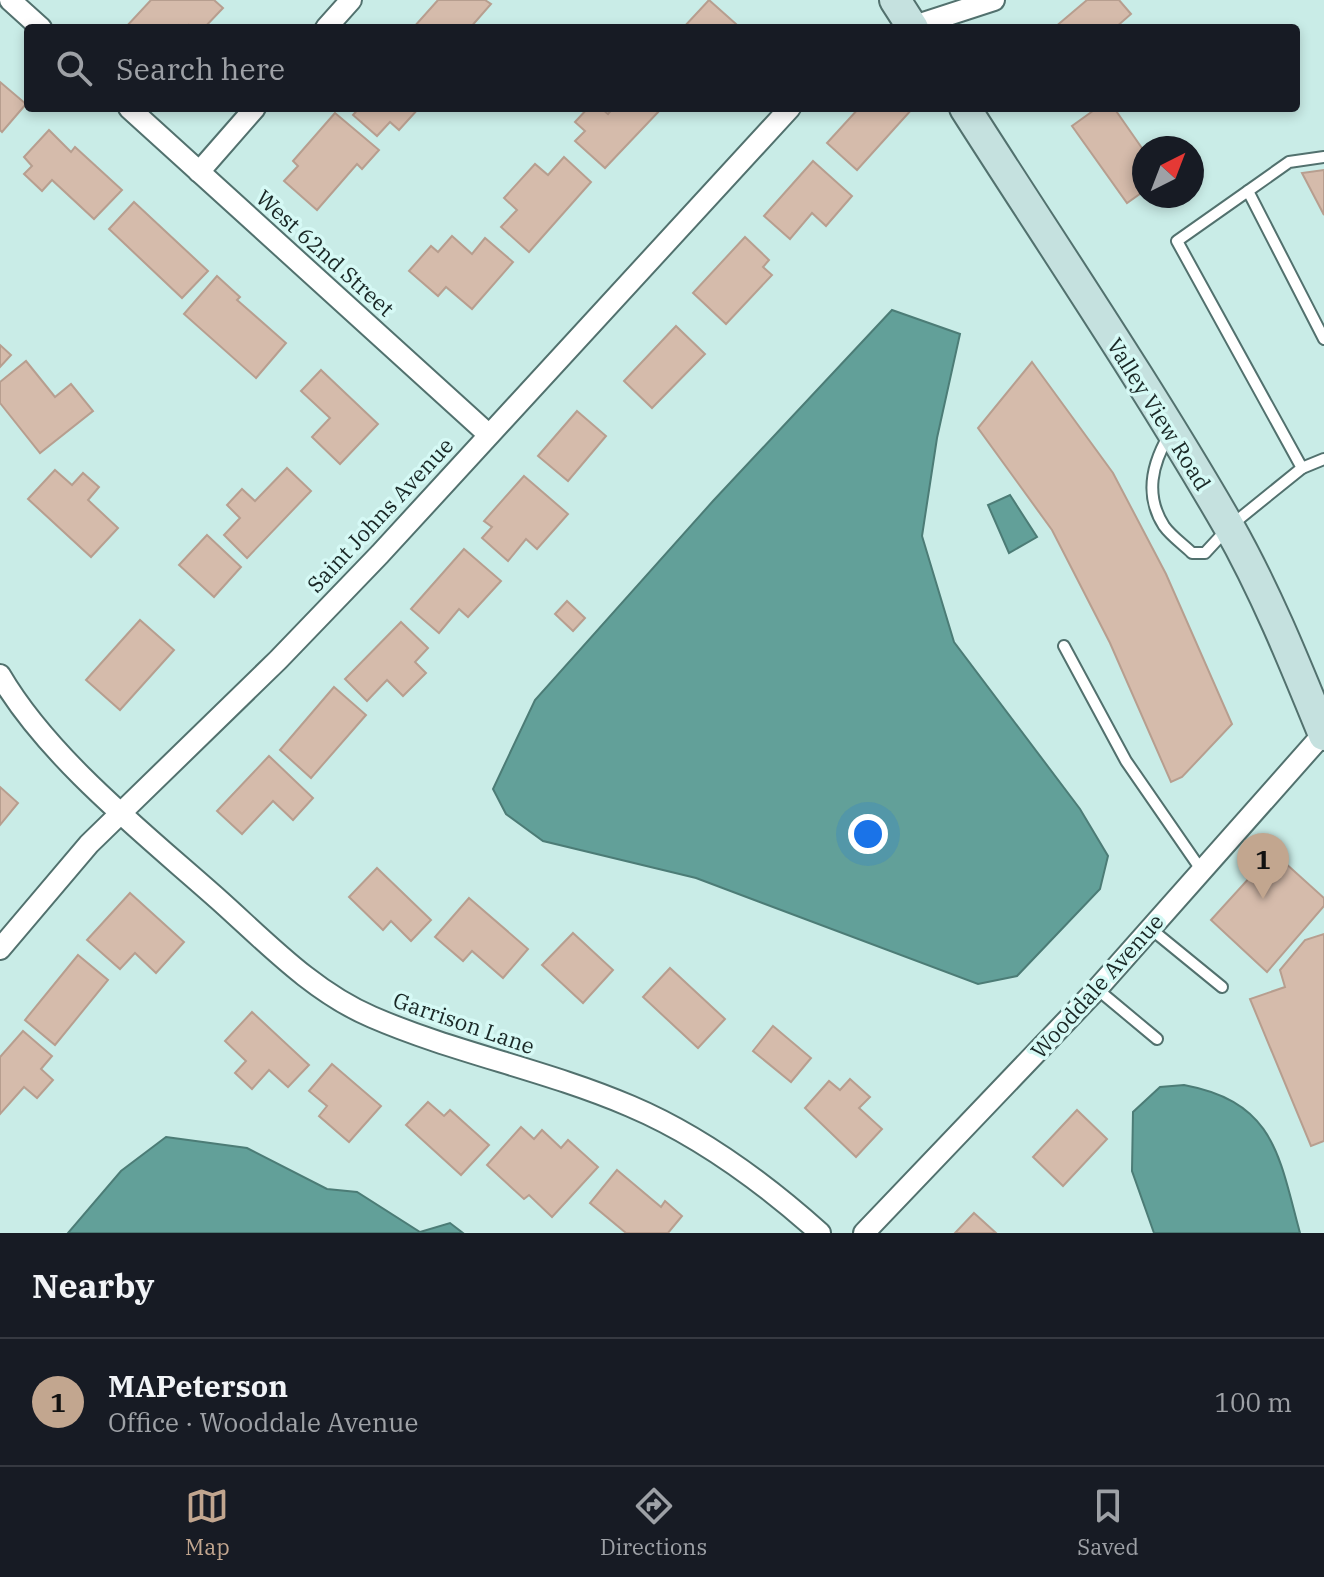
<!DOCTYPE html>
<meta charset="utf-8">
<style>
body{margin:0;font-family:"IBM Plex Serif",serif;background:#20242c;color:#f1f3f6}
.compass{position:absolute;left:1132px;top:136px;width:72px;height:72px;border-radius:50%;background:#171b24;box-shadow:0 4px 12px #0003;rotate:42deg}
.you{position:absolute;left:868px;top:834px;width:28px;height:28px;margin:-20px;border:6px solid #fff;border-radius:50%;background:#1a73e8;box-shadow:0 0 0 12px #1a73e833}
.badge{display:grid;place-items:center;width:52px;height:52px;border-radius:50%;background:#c2a68f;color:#111;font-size:26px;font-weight:700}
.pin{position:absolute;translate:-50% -66px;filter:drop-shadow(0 2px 4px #0008)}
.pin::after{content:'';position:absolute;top:42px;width:28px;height:24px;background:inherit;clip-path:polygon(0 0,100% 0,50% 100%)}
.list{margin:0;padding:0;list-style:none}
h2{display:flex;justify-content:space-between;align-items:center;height:104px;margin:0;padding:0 32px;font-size:34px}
h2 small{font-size:26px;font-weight:400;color:#9ea1a6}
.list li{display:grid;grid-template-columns:52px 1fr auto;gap:24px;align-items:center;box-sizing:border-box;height:128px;padding:0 32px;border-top:2px solid #363941}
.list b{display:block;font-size:30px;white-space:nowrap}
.list p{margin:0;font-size:26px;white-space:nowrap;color:#9ea1a6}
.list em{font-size:26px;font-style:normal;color:#9ea1a6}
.icon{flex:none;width:44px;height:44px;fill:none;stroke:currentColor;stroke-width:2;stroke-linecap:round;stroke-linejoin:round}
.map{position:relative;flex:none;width:1324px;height:1233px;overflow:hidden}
.search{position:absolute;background:#171b24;box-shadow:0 4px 12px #0003;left:24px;right:24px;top:24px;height:88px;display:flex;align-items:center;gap:20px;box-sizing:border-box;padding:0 28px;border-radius:8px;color:#9ea1a6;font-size:30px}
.sheet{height:232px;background:#171b24}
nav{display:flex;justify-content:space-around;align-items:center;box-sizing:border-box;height:112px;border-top:2px solid #363941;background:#171b24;font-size:22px;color:#9ea1a6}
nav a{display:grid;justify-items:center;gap:4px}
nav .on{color:#c2a68f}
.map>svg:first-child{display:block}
.water{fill:#62a099;stroke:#4c7c76;stroke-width:2}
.building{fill:#d5bbab;stroke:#b79e8f;stroke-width:2}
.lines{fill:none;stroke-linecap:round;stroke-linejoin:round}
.lane-casing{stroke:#52716e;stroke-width:14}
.street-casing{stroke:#52716e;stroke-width:24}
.secondary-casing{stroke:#52716e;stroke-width:34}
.lane{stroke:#fff;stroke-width:10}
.street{stroke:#fff;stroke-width:20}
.secondary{stroke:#c5e1df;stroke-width:30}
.labels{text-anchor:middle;stroke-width:7;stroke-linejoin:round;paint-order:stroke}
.street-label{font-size:22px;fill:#192725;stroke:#d6f9f5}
</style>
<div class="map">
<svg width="1324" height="1233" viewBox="0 0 1324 1233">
<rect width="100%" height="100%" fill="#c9ece7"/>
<!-- water -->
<g class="water">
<path d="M892 310 960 334 937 438 922 536 954 642 1080 809 1108 856 1100 889 1017 976 978 984 696 878 543 841 506 814 493 789 535 700 713 501Z"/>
<path d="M1010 495 1037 537 1009 553 988 505Z"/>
<path d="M1184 1085C1275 1102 1279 1156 1300 1233H1154L1132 1171 1133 1112 1160 1087Z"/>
<path d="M166 1137 247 1148 327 1189 357 1192 420 1232 450 1223 463 1233H68L121 1171Z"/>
</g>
<!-- building -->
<g class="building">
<path d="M151 0H214L223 8 204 28H193L189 25 187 28H125Z"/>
<path d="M438 0H485L491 4 470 28H413Z"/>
<path d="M709 0 736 24 732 28H683Z"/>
<path d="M1087 0H1119L1131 14 1115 28H1054Z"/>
<path d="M0 82 26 104 2 132 0 130Z"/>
<path d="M359 108H419L399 130 390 122 377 136 353 115Z"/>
<path d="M588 108H601L608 114 613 108H662L605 168 575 141 585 131 575 122Z"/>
<path d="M859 108H913L857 170 827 143Z"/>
<path d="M1097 108H1114L1144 151V191L1127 203 1072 126Z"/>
<path d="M335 113 379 150 362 169 357 164 317 210 284 181 298 166 293 161Z"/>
<path d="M49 130 71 152 75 147 122 190 94 219 52 180 42 191 24 174 32 166 24 157Z"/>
<path d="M564 157 591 182 529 252 501 227 517 210 504 198 535 164 548 175Z"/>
<path d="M813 161 852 196 826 226 812 213 790 239 764 216Z"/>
<path d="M1324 170V215L1302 173Z"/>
<path d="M134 202 208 271 182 298 109 229Z"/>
<path d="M452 236 472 254 485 238 513 262 472 309 446 287 438 296 409 271 431 246 438 252Z"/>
<path d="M745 237 769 260 763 267 772 275 726 324 693 293Z"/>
<path d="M217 276 240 297 237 300 286 343 256 378 184 314Z"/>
<path d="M676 326 705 354 652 408 624 381Z"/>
<path d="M0 345 11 355 0 367Z"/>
<path d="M26 361 55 397 71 384 93 411 40 453 0 403V382Z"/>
<path d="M1032 362 1113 473 1166 574 1232 724 1182 777 1171 782 1110 643 1052 530 978 428Z"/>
<path d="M321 370 378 424 340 464 312 437 330 418 301 391Z"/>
<path d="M577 411 606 436 568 481 538 456Z"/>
<path d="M287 468 311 491 247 558 224 535 240 518 227 505 242 489 255 501Z"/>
<path d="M55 470 72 485 83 473 99 487 88 500 118 528 91 557 28 499Z"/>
<path d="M524 476 568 514 537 549 526 539 508 561 482 538 492 527 484 521Z"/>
<path d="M207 535 241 567 214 597 179 565Z"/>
<path d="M464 549 501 581 468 617 459 609 439 633 411 609Z"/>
<path d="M567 601 585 618 573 631 555 614Z"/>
<path d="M140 620 174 650 120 710 86 680Z"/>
<path d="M401 622 428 648 415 662 426 673 403 696 387 680 367 701 345 679Z"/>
<path d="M334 687 366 715 311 778 280 750Z"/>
<path d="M269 756 313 798 293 820 273 801 242 834 217 811Z"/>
<path d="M0 787 18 803 0 825Z"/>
<path d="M1273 852 1324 898V906L1267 972 1211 920Z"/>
<path d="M377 868 431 920 411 941 391 921 383 930 349 897Z"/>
<path d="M130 893 184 942 156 973 135 953 120 969 87 940Z"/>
<path d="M469 898 528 949 503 978 472 951 463 961 435 937Z"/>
<path d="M573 933 613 970 583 1003 542 965Z"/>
<path d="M1324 934V1141L1311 1146 1250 999 1285 987 1280 970 1305 940Z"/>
<path d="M78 955 108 980 55 1045 25 1020Z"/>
<path d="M670 968 725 1019 698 1048 643 997Z"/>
<path d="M252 1012 309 1065 288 1087 269 1070 252 1089 235 1073 246 1061 225 1041Z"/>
<path d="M773 1026 811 1058 791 1082 753 1051Z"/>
<path d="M23 1031 52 1056 41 1069 53 1080 37 1098 24 1087 0 1114V1057Z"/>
<path d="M332 1064 381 1106 349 1142 319 1116 327 1106 309 1091Z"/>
<path d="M850 1079 870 1097 859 1108 882 1129 856 1157 805 1108 829 1081 840 1090Z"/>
<path d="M428 1102 444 1116 450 1110 489 1145 461 1175 406 1125Z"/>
<path d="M1077 1110 1107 1139 1063 1186 1033 1157Z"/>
<path d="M521 1127 534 1139 542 1130 561 1148 568 1140 598 1167 552 1217 529 1195 524 1199 487 1165Z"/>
<path d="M617 1170 661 1207 665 1201 682 1216 668 1233H626L590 1203Z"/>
<path d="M974 1213 996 1233H955Z"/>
</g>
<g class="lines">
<defs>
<g id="lane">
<path d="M1248 191 1289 162 1324 157"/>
<path d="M1169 435C1152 464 1144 495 1164 526 1171 536 1184 545 1192 553H1205L1229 527 1302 468 1177 241 1248 191 1324 339"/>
<path d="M1302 468 1324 459"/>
<path d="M1064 646 1126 761 1202 871"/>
<path d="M1151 929 1222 987"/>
<path d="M1097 989 1157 1039"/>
</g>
<g id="street">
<path d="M10 0 41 28"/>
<path d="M326 28 351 0"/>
<path d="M908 28 994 0"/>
<path d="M129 108 488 434"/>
<path d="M199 172 255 108"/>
<path d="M0 675C49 759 146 835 219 900 266 942 313 992 372 1017 455 1053 546 1070 630 1106 701 1136 763 1182 820 1233"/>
<path d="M0 949 89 844 278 660 380 554 790 108"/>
<path d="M864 1233 1097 989 1323 734"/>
</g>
<g id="secondary">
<path d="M895 0 913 28"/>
<path d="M965 108C1053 246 1146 383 1228 525 1266 592 1295 664 1324 735"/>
</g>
</defs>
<!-- lane casing -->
<use href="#lane" class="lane-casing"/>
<!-- street casing -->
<use href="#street" class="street-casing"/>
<!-- secondary casing -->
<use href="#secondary" class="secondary-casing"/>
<!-- lane -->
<use href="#lane" class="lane"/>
<!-- street -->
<use href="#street" class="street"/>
<!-- secondary -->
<use href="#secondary" class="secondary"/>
</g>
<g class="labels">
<!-- street labels -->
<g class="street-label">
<text transform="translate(325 253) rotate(42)" y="8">West 62nd Street</text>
<text transform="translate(1159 414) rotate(58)" y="8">Valley View Road</text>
<text transform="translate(380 515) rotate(-47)" y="8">Saint Johns Avenue</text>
<text transform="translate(1097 986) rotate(-48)" y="8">Wooddale Avenue</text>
<text transform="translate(464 1023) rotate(19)" y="8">Garrison Lane</text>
</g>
</g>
</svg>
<svg class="compass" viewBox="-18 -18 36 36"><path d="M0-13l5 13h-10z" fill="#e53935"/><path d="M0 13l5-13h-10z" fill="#9ea1a6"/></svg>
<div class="you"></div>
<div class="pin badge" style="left:1263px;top:899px">1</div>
<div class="search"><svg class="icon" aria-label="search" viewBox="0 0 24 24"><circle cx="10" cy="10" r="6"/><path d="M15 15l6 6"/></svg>Search here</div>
</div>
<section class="sheet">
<h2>Nearby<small></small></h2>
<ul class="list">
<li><span class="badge">1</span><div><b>MAPeterson</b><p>Office · Wooddale Avenue</p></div><em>100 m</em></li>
</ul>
</section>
<nav>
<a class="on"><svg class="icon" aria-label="map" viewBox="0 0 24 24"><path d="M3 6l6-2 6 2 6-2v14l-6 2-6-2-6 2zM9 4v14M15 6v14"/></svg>Map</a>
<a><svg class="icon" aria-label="directions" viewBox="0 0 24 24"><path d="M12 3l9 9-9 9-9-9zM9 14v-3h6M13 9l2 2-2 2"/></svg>Directions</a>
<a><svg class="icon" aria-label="saved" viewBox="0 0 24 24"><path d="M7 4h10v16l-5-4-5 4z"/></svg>Saved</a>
</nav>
